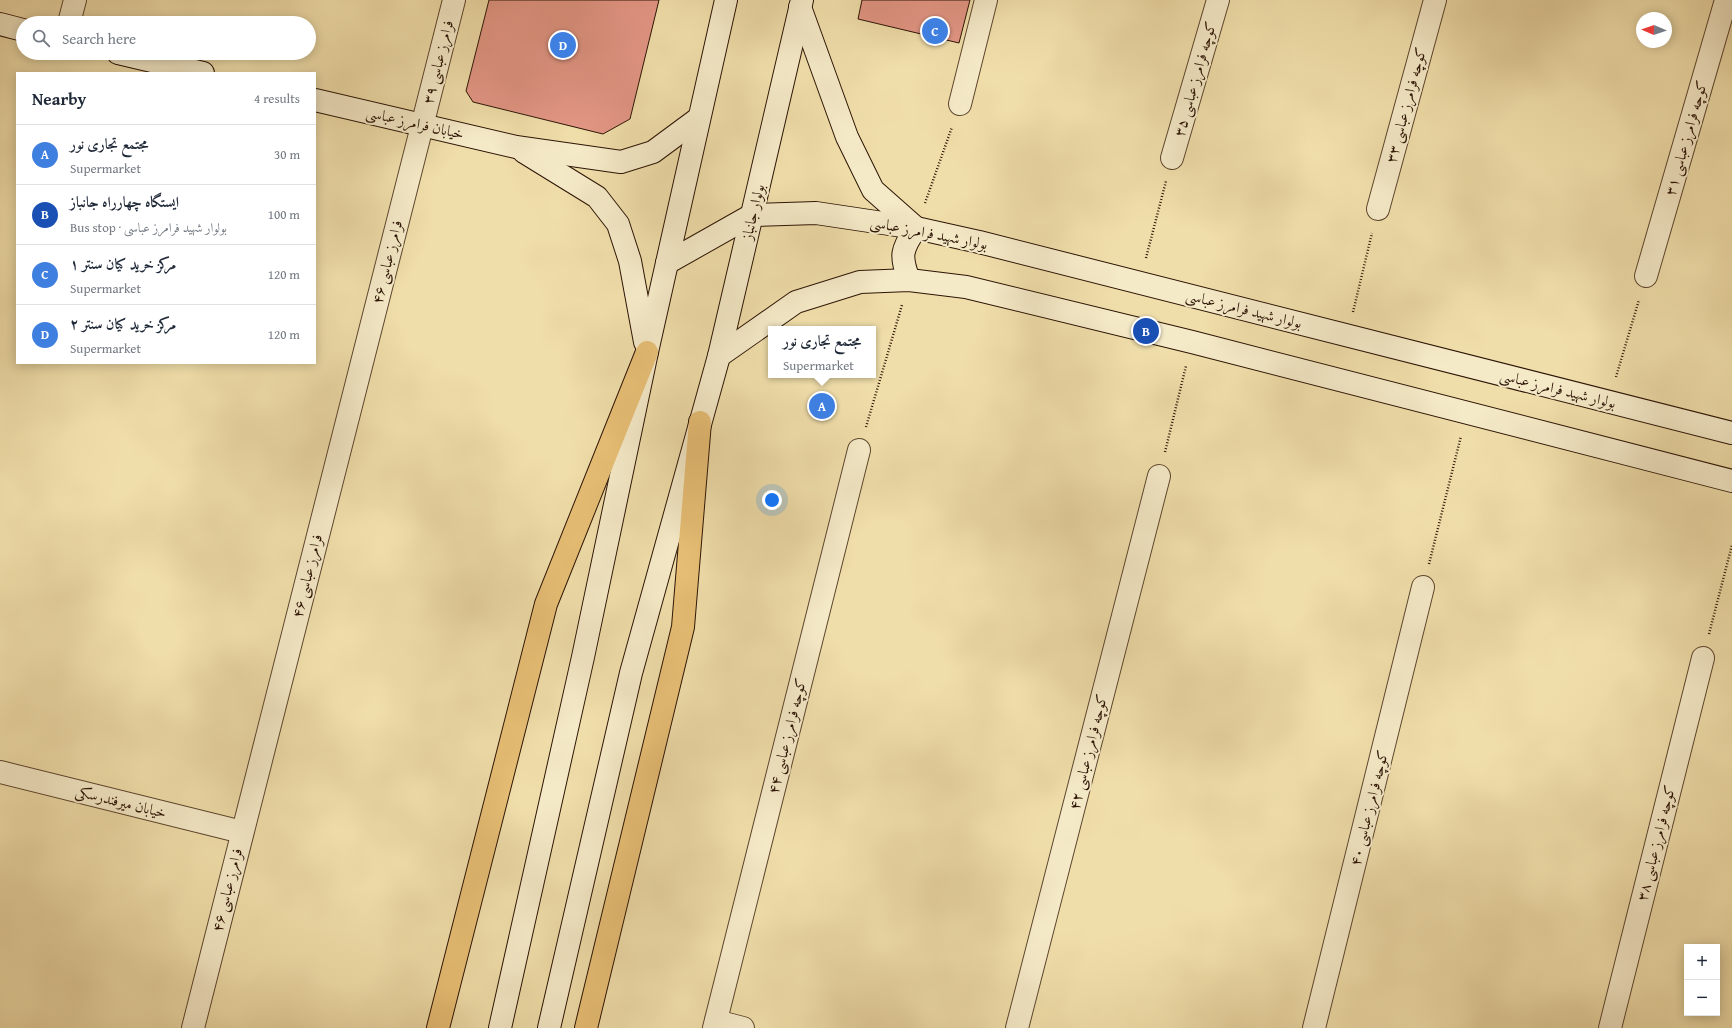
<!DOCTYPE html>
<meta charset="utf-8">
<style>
body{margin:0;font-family:"Gentium Book Plus",Amiri,serif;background:#f2f2f3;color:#1f2937}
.controls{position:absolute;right:12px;bottom:12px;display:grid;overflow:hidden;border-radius:0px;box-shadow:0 2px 10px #0003}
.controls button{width:36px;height:36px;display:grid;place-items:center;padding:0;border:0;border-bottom:1px solid #e0e1e3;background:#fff;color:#1f2937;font:20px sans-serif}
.compass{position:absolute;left:1636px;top:12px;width:36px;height:36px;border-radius:50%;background:#fff;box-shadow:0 2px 10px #0003;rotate:272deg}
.you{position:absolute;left:772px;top:500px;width:14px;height:14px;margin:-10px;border:3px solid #fff;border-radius:50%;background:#1a73e8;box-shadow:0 0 0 6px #1a73e833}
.badge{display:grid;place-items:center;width:26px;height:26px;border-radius:50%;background:#ea580c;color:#fff;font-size:13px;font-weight:700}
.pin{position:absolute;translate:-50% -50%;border:2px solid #fff;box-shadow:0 1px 4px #0006}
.popup{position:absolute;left:768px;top:326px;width:108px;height:52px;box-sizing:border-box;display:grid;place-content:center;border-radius:0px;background:#fff;filter:drop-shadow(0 1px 3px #0005);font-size:13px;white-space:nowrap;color:#747a83}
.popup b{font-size:15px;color:#1f2937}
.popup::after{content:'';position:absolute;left:50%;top:100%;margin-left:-8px;border:8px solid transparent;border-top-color:#fff}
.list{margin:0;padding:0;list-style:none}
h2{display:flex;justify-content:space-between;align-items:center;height:52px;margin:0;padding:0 16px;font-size:17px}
h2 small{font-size:13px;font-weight:400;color:#747a83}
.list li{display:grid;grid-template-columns:26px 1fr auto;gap:12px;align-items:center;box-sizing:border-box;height:60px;padding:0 16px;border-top:1px solid #e0e1e3}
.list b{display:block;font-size:15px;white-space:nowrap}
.list p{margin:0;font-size:13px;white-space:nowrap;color:#747a83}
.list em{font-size:13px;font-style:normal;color:#747a83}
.icon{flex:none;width:22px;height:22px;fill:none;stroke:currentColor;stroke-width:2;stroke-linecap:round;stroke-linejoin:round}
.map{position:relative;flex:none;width:1732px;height:1028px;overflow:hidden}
.search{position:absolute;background:#fff;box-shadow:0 2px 10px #0003;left:16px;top:16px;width:300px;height:44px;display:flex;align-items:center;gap:10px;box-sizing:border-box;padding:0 14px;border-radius:22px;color:#747a83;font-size:15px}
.panel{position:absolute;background:#fff;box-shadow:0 2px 10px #0003;left:16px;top:72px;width:300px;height:292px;border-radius:0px}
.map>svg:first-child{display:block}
.building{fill:#e39685;stroke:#2c1405}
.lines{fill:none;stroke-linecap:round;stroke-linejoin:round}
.street-casing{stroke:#5d462e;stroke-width:24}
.secondary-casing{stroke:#2c1405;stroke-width:24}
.highway-casing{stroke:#2c1405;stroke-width:24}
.path{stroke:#2c1405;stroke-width:2.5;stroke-dasharray:1 2;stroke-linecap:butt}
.street{stroke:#f5eac8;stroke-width:22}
.secondary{stroke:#f5eac8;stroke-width:22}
.highway{stroke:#e8bf75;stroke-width:22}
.labels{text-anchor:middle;stroke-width:4;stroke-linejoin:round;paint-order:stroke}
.street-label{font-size:15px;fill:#2c1405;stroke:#f5eac8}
</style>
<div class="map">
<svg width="1732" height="1028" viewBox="0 0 1732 1028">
<rect width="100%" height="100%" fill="#f0deaa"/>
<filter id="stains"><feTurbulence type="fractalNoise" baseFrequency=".005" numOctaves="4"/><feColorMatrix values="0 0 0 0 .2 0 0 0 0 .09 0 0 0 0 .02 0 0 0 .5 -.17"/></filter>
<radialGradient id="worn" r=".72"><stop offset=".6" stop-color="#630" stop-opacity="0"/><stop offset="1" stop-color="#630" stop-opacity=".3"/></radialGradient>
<!-- building -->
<g class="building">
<path d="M489 0H659L630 119 603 134 473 102 466 91Z"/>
<path d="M862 0H970L959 43 858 19Z"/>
</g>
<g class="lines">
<defs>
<g id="street">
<path d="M69 23 75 0"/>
<path d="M960 104 986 0"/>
<path d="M1172 158 1218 0"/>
<path d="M1378 209 1435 0"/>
<path d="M1646 276 1726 0"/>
<path d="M0 772 242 832"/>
<path d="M716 1021 743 1028"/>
<path d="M193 1028 454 0"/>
<path d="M714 1028 859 450"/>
<path d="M1017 1028 1159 476"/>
<path d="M1314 1028 1423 587"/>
<path d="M1610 1028 1703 658"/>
</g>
<g id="secondary">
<path d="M800 7 847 137 873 190 916 228"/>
<path d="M0 24 23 30"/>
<path d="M118 53 203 73"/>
<path d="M315 100 516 147 621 162 653 152 699 118"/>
<path d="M524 152 597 197 618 224 630 261 645 342"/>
<path d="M667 263 752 215 816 213 916 228 979 242 1732 433"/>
<path d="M909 280C900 256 901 250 916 228"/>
<path d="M719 356 796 302 860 282 909 280 966 287 1192 342 1732 481"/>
<path d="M500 1028 583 657 647 352 726 0"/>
<path d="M549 1028 631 673 719 356 802 0"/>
</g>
<g id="highway">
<path d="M438 1028 546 604 647 352"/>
<path d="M586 1028 683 627 700 422"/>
</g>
</defs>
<!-- street casing -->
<use href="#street" class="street-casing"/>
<!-- secondary casing -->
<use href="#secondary" class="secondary-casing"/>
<!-- highway casing -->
<use href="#highway" class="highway-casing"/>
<!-- path -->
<g class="path">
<path d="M925 203 952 127"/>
<path d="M1146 258 1166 181"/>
<path d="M1353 312 1372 233"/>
<path d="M1616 377 1639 300"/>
<path d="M866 427 902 305"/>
<path d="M1165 452 1186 366"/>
<path d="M1429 564 1461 436"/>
<path d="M1709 634 1732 545"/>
</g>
<!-- street -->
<use href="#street" class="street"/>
<!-- secondary -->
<use href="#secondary" class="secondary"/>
<!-- highway -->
<use href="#highway" class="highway"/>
</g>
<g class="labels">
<!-- street labels -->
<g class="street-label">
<text transform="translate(438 62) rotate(-76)" y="5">فرامرز عباسی ۳۹</text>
<text transform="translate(1195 79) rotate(-74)" y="5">کوچه فرامرز عباسی ۳۵</text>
<text transform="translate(1406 105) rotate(-75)" y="5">کوچه فرامرز عباسی ۳۳</text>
<text transform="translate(415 123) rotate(13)" y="5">خیابان فرامرز عباسی</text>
<text transform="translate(1686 138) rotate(-74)" y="5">کوچه فرامرز عباسی ۳۱</text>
<text transform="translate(753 212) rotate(-77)" y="5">بولوار جانباز</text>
<text transform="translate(929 233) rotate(11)" y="5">بولوار شهید فرامرز عباسی</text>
<text transform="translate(387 262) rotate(-76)" y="5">فرامرز عباسی ۴۶</text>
<text transform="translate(1244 309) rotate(14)" y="5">بولوار شهید فرامرز عباسی</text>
<text transform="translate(1558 389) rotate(14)" y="5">بولوار شهید فرامرز عباسی</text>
<text transform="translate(307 576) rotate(-76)" y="5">فرامرز عباسی ۴۶</text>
<text transform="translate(787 736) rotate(-76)" y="5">کوچه فرامرز عباسی ۴۴</text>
<text transform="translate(1088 752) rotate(-76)" y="5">کوچه فرامرز عباسی ۴۲</text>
<text transform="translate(121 802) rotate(14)" y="5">خیابان میرفندرسکی</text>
<text transform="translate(1369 808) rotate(-76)" y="5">کوچه فرامرز عباسی ۴۰</text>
<text transform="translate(1656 843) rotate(-76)" y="5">کوچه فرامرز عباسی ۳۸</text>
<text transform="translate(227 890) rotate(-76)" y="5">فرامرز عباسی ۴۶</text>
</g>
</g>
<rect width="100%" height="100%" filter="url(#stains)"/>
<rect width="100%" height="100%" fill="url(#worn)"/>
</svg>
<div class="controls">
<button>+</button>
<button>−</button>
</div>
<svg class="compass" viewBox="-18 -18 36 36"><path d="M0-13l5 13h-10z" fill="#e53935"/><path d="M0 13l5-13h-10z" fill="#747a83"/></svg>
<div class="you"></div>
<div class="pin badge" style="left:822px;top:406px;background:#3f7fe0">A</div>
<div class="popup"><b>مجتمع تجاری نور</b>Supermarket</div>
<div class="pin badge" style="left:1146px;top:331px;background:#1a4fb4">B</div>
<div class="pin badge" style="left:935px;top:31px;background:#3f7fe0">C</div>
<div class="pin badge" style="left:563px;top:45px;background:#3f7fe0">D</div>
<div class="search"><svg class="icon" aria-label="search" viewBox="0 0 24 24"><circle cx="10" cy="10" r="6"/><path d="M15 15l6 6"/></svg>Search here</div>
<section class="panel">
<h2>Nearby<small>4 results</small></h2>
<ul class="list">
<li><span class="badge" style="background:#3f7fe0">A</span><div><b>مجتمع تجاری نور</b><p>Supermarket</p></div><em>30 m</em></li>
<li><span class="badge" style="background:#1a4fb4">B</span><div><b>ایستگاه چهارراه جانباز</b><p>Bus stop · بولوار شهید فرامرز عباسی</p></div><em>100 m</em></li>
<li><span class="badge" style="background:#3f7fe0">C</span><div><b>مرکز خرید کیان سنتر ۱</b><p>Supermarket</p></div><em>120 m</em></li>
<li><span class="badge" style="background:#3f7fe0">D</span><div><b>مرکز خرید کیان سنتر ۲</b><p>Supermarket</p></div><em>120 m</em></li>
</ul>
</section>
</div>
